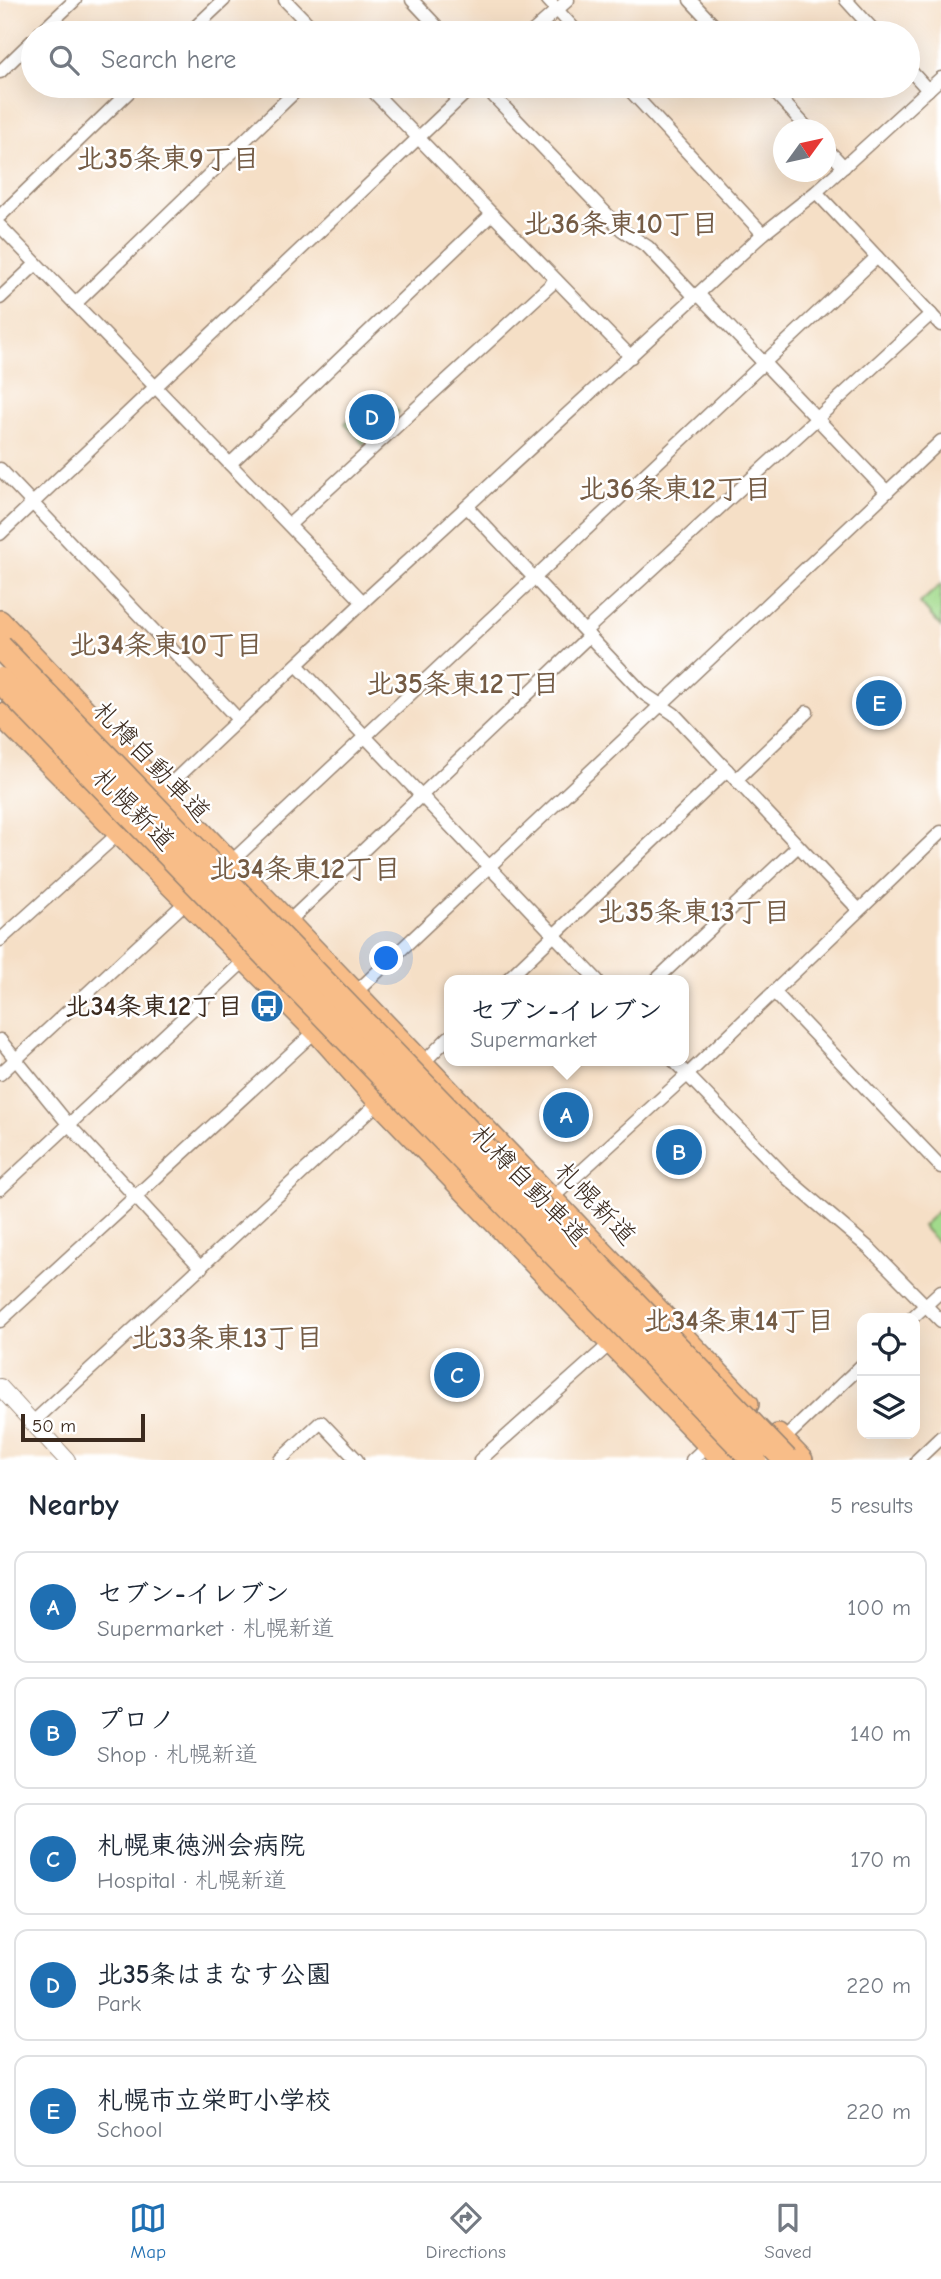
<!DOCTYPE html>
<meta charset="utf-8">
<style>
body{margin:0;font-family:"Comic Neue","Klee One",sans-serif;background:#f6f6f7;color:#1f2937}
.controls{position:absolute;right:21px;bottom:21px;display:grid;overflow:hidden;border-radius:14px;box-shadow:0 7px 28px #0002}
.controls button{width:63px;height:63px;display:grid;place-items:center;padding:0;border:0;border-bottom:2px solid #e0e1e3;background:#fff;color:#1f2937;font:35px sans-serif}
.compass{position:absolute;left:773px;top:119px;width:63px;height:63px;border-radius:50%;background:#fff;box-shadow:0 7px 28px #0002;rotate:57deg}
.scale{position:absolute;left:21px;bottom:18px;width:124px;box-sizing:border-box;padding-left:7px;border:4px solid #3b2a1e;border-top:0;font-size:19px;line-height:24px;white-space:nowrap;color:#3b2a1e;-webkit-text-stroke:5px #fff;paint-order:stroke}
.you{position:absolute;left:387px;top:959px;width:24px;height:24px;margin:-18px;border:5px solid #fff;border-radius:50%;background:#1a73e8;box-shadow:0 0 0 10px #1a73e833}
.badge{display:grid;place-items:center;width:46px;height:46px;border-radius:50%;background:#1f6fb2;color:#fff;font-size:23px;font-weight:700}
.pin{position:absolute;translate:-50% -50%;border:4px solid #fff;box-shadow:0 2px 7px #0006}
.popup{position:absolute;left:444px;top:975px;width:245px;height:91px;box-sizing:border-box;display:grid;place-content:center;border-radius:14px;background:#fff;filter:drop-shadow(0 2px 5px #0005);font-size:23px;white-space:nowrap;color:#747a83}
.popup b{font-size:26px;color:#1f2937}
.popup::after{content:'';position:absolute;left:50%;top:100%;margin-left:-14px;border:14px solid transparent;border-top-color:#fff}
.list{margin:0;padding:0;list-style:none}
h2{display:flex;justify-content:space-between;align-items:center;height:91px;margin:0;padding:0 28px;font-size:30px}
h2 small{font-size:23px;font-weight:400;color:#747a83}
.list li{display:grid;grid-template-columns:46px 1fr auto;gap:21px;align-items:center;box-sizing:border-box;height:112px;margin:0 14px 14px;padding:0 14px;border:2px solid #e0e1e3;border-radius:14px}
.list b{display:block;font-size:26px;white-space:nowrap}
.list p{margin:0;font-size:23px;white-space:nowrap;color:#747a83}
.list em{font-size:23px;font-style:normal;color:#747a83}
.icon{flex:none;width:38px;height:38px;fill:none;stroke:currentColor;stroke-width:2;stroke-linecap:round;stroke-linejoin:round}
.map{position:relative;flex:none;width:941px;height:1460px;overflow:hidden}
.search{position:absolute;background:#fff;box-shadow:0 7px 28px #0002;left:21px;right:21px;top:21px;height:77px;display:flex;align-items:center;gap:18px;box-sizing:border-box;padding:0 24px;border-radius:38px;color:#747a83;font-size:26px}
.sheet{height:721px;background:#fff}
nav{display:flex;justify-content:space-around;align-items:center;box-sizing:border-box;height:98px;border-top:2px solid #e0e1e3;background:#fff;font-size:19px;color:#747a83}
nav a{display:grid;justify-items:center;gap:4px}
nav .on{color:#1f6fb2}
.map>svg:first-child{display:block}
.green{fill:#a2da8c;stroke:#6e8255;stroke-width:2}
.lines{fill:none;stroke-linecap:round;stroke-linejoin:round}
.minor-casing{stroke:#988472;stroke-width:15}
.tertiary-casing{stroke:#988472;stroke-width:18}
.trunk-casing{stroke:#988472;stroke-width:24}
.minor{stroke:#fff;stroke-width:12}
.tertiary{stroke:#fff;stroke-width:16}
.trunk{stroke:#f8bd88;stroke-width:21}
.motorway-bridge-casing{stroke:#988472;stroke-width:27;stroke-linecap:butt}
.motorway-bridge{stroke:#f8bd88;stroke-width:24}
.labels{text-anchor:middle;stroke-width:5;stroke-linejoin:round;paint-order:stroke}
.street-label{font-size:26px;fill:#3b2a1e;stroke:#fff}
.poi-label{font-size:26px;font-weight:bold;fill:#3b2a1e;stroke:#fff;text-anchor:end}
.neighbourhood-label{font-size:28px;font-weight:bold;fill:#745b44;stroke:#fff}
</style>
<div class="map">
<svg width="941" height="1460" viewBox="0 0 941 1460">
<rect width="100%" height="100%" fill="#fff"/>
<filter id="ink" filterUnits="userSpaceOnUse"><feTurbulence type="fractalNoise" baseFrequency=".0143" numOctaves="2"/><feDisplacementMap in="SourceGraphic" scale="14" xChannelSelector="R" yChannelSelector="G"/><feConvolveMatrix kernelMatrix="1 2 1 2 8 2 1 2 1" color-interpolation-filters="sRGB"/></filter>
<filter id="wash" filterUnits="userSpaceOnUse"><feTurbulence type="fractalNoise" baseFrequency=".00686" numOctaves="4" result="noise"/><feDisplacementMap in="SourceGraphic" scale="28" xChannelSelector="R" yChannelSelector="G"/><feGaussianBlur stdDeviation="1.57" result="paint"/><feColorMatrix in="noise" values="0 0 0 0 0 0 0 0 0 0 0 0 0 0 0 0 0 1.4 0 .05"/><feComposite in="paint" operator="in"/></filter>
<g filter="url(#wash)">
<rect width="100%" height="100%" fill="#f5dfc6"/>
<!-- green -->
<g class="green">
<path d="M380 392 399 412 363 444 345 423Z"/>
<path d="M941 584V627L920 603Z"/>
<path d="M941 1208V1246L922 1226Z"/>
</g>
</g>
<g filter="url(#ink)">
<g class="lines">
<defs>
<g id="minor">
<path d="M285 0 317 33"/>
<path d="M412 0 443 33"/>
<path d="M548 0 578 33"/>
<path d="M690 0 721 33"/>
<path d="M846 0 876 33"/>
<path d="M40 33 75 0"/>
<path d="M189 33 224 0"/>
<path d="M531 33 568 0"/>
<path d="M908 68 928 90"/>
<path d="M0 72 33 40"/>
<path d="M368 86 631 357"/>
<path d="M484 86 622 230 648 247 695 297"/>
<path d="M626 86 763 234"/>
<path d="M769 86 809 130"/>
<path d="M825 147 844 167"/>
<path d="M816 192 941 325"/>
<path d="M0 216 135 86"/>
<path d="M0 226 363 602"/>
<path d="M698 294 887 492"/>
<path d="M0 298 36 264"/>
<path d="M75 304 301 86"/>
<path d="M230 464 492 214"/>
<path d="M0 469 238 719"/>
<path d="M467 507 643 693 674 714 859 910"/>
<path d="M289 525 556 280"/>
<path d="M0 534 473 86"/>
<path d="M585 631 931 314"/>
<path d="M297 665 597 980"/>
<path d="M736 780 807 712"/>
<path d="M163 791 363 602 763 234 816 192 941 78"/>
<path d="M231 862 877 257"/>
<path d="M288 922 589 636"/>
<path d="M0 940 118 834"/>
<path d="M507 980 727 770"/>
<path d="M656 980 798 846"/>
<path d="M774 992 941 1167"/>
<path d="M353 995 941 441"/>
<path d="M0 1040 69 1125 201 1268"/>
<path d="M674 1061 788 1179 870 1249 941 1321"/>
<path d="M423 1063 449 1037"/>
<path d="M0 1074 187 901"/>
<path d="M0 1189 245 960"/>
<path d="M552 1198 687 1075 941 832"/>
<path d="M912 1318 941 1291"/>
<path d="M0 1321 320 1027"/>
<path d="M32 1423 379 1102"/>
<path d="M783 1440 862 1365"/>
<path d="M280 1460 321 1422 357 1460"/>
<path d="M480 1460 611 1343"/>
<path d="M692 1460 708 1445"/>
<path d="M917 1460 941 1437"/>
</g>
<path id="tertiary" d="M0 1387 67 1460"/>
<g id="trunk">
<path d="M0 621 748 1404"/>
<path d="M0 714 316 1031 379 1102 723 1460"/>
<path d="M778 1435 802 1460"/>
</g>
</defs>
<!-- minor casing -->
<use href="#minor" class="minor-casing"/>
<!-- tertiary casing -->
<use href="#tertiary" class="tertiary-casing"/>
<!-- trunk casing -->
<use href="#trunk" class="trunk-casing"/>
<!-- minor -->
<use href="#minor" class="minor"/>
<!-- tertiary -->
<use href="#tertiary" class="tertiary"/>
<!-- trunk -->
<use href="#trunk" class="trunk"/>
<defs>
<g id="motorway-bridge">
<path d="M0 647 786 1460"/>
<path d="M0 680 754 1460"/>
</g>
</defs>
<!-- motorway-bridge casing -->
<use href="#motorway-bridge" class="motorway-bridge-casing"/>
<!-- motorway-bridge -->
<use href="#motorway-bridge" class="motorway-bridge"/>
</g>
</g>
<!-- icons -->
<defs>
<symbol id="bus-disc" viewBox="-11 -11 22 22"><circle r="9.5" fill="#1f6fb2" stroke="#fff"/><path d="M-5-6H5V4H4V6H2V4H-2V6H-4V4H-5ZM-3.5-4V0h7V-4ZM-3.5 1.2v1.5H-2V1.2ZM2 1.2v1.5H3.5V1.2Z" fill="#fff"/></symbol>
</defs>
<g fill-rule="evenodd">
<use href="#bus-disc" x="248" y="987" width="38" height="38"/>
</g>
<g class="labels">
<!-- street labels -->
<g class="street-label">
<text transform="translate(152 761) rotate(46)" y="9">札樽自動車道</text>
<text transform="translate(134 809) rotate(45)" y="9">札幌新道</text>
<text transform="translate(530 1185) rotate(46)" y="9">札樽自動車道</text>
<text transform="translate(596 1203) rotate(46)" y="9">札幌新道</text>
</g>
<!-- poi labels -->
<g class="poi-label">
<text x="243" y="1015">北34条東12丁目</text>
</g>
<!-- neighbourhood labels -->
<g class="neighbourhood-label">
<text x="168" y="168">北35条東9丁目</text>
<text x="621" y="233">北36条東10丁目</text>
<text x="675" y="498">北36条東12丁目</text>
<text x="166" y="654">北34条東10丁目</text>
<text x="463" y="693">北35条東12丁目</text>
<text x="305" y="878">北34条東12丁目</text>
<text x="694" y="921">北35条東13丁目</text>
<text x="739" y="1330">北34条東14丁目</text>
<text x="227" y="1347">北33条東13丁目</text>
</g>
</g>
</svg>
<div class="controls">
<button><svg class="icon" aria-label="locate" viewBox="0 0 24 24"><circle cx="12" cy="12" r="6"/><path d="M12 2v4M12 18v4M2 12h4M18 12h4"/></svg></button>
<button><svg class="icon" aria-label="layers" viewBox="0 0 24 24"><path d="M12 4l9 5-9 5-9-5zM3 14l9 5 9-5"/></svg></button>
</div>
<svg class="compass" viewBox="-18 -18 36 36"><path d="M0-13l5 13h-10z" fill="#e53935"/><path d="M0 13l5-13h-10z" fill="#747a83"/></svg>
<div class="scale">50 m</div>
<div class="you"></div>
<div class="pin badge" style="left:566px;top:1115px">A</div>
<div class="popup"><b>セブン-イレブン</b>Supermarket</div>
<div class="pin badge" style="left:679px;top:1152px">B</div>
<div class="pin badge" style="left:457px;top:1375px">C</div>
<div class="pin badge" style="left:372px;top:417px">D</div>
<div class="pin badge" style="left:879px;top:703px">E</div>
<div class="search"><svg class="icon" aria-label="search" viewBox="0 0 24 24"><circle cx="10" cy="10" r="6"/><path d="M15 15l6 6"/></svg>Search here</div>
</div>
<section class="sheet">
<h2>Nearby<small>5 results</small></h2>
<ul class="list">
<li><span class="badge">A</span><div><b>セブン-イレブン</b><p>Supermarket · 札幌新道</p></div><em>100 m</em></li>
<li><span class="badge">B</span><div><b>プロノ</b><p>Shop · 札幌新道</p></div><em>140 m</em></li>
<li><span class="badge">C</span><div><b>札幌東徳洲会病院</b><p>Hospital · 札幌新道</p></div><em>170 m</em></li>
<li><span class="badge">D</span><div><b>北35条はまなす公園</b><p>Park</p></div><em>220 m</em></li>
<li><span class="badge">E</span><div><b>札幌市立栄町小学校</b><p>School</p></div><em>220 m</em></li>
</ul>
</section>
<nav>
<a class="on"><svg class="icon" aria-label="map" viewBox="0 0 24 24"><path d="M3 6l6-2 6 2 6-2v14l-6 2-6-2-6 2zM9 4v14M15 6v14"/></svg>Map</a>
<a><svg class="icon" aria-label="directions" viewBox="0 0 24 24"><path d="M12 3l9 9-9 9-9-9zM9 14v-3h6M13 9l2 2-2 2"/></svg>Directions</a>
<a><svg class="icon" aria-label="saved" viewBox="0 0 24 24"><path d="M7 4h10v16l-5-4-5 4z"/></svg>Saved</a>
</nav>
